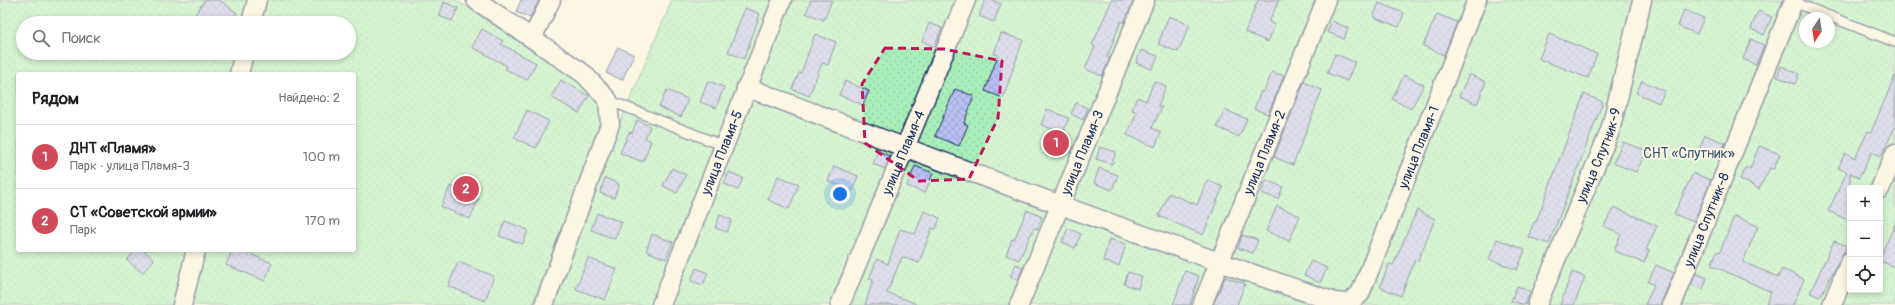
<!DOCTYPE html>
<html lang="ru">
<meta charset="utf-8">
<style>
body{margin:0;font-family:Pangolin,sans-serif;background:#f2f2f2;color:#202124}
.controls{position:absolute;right:12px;bottom:12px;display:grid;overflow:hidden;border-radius:4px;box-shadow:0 2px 6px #0003}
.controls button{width:36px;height:36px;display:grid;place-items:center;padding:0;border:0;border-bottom:1px solid #e0e0e0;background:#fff;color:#202124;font:20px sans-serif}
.compass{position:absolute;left:1799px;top:12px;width:36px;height:36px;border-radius:50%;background:#fff;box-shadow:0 2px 6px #0003;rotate:192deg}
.you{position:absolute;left:840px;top:194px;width:14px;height:14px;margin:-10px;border:3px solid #fff;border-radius:50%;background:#1a73e8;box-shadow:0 0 0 6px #1a73e833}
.badge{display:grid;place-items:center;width:26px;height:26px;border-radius:50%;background:#d1495b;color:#fff;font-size:13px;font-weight:700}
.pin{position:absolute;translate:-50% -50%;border:2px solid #fff;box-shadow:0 1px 4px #0006}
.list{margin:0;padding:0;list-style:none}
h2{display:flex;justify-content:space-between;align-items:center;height:52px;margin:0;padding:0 16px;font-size:17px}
h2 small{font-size:13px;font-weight:400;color:#757577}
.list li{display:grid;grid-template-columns:26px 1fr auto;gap:12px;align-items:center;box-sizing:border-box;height:64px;padding:0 16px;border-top:1px solid #e0e0e0}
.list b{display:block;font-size:15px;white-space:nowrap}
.list p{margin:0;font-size:13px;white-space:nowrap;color:#757577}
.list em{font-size:13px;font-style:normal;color:#757577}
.icon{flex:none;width:22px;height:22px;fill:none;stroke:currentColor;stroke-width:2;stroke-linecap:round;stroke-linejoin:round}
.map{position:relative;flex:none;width:1895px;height:305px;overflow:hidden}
.search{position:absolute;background:#fff;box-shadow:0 2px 6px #0003;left:16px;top:16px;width:340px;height:44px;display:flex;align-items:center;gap:10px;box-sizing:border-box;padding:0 14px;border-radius:22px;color:#757577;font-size:15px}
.panel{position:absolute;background:#fff;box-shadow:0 2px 6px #0003;left:16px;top:72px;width:340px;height:180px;border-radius:4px}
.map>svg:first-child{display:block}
.garden{fill:url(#garden-dots);stroke:#628e8c;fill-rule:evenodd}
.building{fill:url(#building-cross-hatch);stroke:#1b2f5e}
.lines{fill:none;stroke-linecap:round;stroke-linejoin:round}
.service-casing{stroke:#1b2f5e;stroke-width:12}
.minor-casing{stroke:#1b2f5e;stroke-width:21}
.service{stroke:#fcf5e5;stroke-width:9}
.minor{stroke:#fcf5e5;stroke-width:18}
.marked{fill:none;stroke:#c2185b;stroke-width:3;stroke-dasharray:8 5;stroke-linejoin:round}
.labels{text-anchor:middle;stroke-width:4;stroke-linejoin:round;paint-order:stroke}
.street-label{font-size:14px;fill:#1b2f5e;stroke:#fcf5e5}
.park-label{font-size:14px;fill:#375570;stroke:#fcf5e5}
</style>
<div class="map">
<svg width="1895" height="305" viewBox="0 0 1895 305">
<defs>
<pattern id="garden-dots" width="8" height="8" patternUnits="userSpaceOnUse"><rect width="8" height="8" fill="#a8eeba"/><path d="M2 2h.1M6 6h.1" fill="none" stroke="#90cca2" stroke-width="1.8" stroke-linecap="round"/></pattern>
<pattern id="building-cross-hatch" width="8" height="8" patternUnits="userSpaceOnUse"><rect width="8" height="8" fill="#bac1f2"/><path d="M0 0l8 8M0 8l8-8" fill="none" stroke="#9fa6d2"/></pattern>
</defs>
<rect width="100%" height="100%" fill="#fcf5e5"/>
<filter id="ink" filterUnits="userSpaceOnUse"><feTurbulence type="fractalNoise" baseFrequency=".025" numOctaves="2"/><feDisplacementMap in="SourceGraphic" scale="8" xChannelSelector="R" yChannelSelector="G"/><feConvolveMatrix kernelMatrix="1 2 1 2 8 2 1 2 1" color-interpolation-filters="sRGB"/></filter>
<g filter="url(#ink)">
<!-- garden -->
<g class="garden">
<path d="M0 0H456L577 81 598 100 601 127 532 305H0ZM23 23H349V53H23ZM18 74H354V250H18Z"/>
<path d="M672 0H1895V305H552L619 125ZM1805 18H1829V42H1805ZM1850 188H1880V290H1850Z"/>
</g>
<!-- building -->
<g class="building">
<path d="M205 0H219L237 13 229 23H189Z"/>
<path d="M521 0H539L530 18 516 12Z"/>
<path d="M811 0H832L824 20 806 13Z"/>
<path d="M985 0H991L1001 4 994 22 979 16Z"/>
<path d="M1112 0H1134L1124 23 1121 21 1107 57 1110 58 1102 76 1085 69 1095 46 1092 45Z"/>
<path d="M1258 0H1279L1269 22 1275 25 1268 42 1245 32Z"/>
<path d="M444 2 458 8 452 21 439 16Z"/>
<path d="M1379 3 1404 13 1399 27 1373 17Z"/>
<path d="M745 8 760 14 744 59 728 52Z"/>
<path d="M1684 10 1704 18 1697 34 1678 26Z"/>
<path d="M1758 11 1772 17 1764 35 1751 29Z"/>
<path d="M1437 14 1457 22 1444 55 1423 46Z"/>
<path d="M1169 16 1190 25 1178 52 1158 44Z"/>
<path d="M1332 21 1348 28 1344 39 1327 32Z"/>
<path d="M929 23 942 28 934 47 922 41Z"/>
<path d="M482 29 503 41 501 44 536 63 527 80 505 69 507 66 472 47Z"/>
<path d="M1001 33 1023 40 1003 98 985 91 998 55 994 54Z"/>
<path d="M815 34 836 42 828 65 822 63 809 96 792 89 799 73H801Z"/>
<path d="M1549 34 1597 54 1588 78 1539 59Z"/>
<path d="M1751 39 1764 45 1756 65 1743 59Z"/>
<path d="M618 47 634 55 622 80 606 73Z"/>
<path d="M1141 50 1158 56 1152 69 1136 63Z"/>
<path d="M1335 54 1355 62 1347 81 1327 73Z"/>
<path d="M1781 66 1799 74 1795 84 1777 77Z"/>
<path d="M1272 72 1284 76 1268 114 1254 109 1261 91 1264 92Z"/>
<path d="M1469 74 1486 82 1477 104 1459 96Z"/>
<path d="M1404 75 1424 85 1411 109 1392 99Z"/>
<path d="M1895 76V127L1881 156 1872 152 1859 178 1850 173V221L1828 211 1847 172 1838 168 1845 153 1855 158 1868 131 1871 132Z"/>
<path d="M561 80 589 96 579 113 551 97Z"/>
<path d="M708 81 724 87 716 108 700 102Z"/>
<path d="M845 81 869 91 863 105 839 95Z"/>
<path d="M1154 81 1166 86 1158 106 1162 107 1152 128 1161 132 1155 147 1127 135 1137 112 1132 110 1137 97 1146 101Z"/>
<path d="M1642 81 1665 91 1659 103 1636 93Z"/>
<path d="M1304 82 1322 90 1293 165 1274 157Z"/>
<path d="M955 89 974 96 964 123 968 125 959 146 935 136Z"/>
<path d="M667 90 688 99 681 117 659 107Z"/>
<path d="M1584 94 1603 102 1549 244 1528 237 1534 222H1536Z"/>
<path d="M1076 103 1088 108 1083 120 1071 114Z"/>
<path d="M1047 109 1069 118 1063 133 1041 125Z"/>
<path d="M527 110 549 121 536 148 514 138Z"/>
<path d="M1225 110 1247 119 1239 137 1217 127Z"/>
<path d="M637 120 650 126 645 138 651 141 643 162 620 153 629 132 632 133Z"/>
<path d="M1705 135 1725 143 1719 158 1699 150Z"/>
<path d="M1623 142 1647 151 1636 172 1613 163Z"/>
<path d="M1759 146 1780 154 1774 169 1770 168 1759 189 1740 179 1746 167 1750 169Z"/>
<path d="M1100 147 1116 152 1112 164 1096 159Z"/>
<path d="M878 151 890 156 885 169 873 164Z"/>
<path d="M834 166 858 176 852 191 828 181Z"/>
<path d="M915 166 933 173 925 193 907 186Z"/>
<path d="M672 168 686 175 677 193 663 186Z"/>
<path d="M1099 168 1118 175 1112 190 1094 183Z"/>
<path d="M729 172 743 178 738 190 724 184Z"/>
<path d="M1693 173 1711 180 1694 222 1674 214Z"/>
<path d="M778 176 799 184 789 209 768 200Z"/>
<path d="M605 178 619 184 614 198 600 193Z"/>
<path d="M1207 180 1223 187 1203 235 1159 216 1169 193 1197 205Z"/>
<path d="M1266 180 1283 187 1278 199 1261 193Z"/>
<path d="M450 186 479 198 470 219 441 207Z"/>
<path d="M1277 206 1300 216 1289 241 1266 231Z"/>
<path d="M1614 207 1657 226 1646 250 1649 251 1644 263 1614 251 1621 234 1604 226Z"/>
<path d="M1027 210 1042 217 1037 229 1034 228 1019 260 1006 255 1012 239 1014 240Z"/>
<path d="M1417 210 1435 219 1418 261 1415 260 1401 296 1380 287 1389 264 1393 265Z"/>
<path d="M924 211 940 218 936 229 932 228 919 263 902 257 887 293 915 303V305H865L873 280 869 279 877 259 888 264 900 229 915 234Z"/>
<path d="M597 213 622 222 615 239 591 230Z"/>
<path d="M720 215 732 220 727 232 715 228Z"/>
<path d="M1734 216 1758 226 1743 262 1778 277 1782 269 1804 279 1793 305H1766L1771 292 1711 265 1717 251 1720 252Z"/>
<path d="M505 221 528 230 523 244 499 236Z"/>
<path d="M1895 224V267L1880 261V257Z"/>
<path d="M1068 228 1081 234 1075 248 1062 242Z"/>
<path d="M652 234 673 242 666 259 646 251Z"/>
<path d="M1242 235 1258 240 1253 253 1238 248Z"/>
<path d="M1109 239 1126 244 1119 266 1103 261Z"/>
<path d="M1497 239 1525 250 1517 270 1489 259Z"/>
<path d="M1834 241 1847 246 1820 297 1810 293Z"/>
<path d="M136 250H143L154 260 142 273 127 260Z"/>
<path d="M232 250H240L272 263 265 281 226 265Z"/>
<path d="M588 258 617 269 605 300 576 289Z"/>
<path d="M1311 261 1327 268 1320 283 1304 275Z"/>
<path d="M458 262 494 276 485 301 448 286Z"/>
<path d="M1016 264 1023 267 1018 280 1010 277Z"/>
<path d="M1656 265 1674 273 1660 305H1645L1654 285 1648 282Z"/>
<path d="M696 268 708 273 703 285 691 281Z"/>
<path d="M1185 271 1199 276 1190 305H1173Z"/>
<path d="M1128 272 1142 276 1138 289 1124 284Z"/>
<path d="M1572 272 1585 277 1574 305H1560Z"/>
<path d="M1696 273 1707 278 1703 289 1691 285Z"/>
<path d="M1225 277 1245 284 1237 305H1213Z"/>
<path d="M1517 286 1530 291 1525 305 1511 301Z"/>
</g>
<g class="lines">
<defs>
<g id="service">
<path d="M1791 1 1895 42"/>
<path d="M608 100 724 146"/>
</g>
<g id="minor">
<path d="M476 0 584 74 608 100 610 124 544 305"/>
<path d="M251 23 257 0"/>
<path d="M532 38 551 0"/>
<path d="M239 74 244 53"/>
<path id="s1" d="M746 87C941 162 1137 235 1335 302L1348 303 1360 294 1477 0"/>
<path d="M1880 189 1895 153"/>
<path d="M182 305 196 250"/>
<path id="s2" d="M661 305 782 0"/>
<path id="s3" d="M840 305 966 0"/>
<path id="s4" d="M1019 305 1145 0"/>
<path id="s5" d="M1202 305 1326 0"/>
<path id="s6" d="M1537 305 1610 131 1642 0"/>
<path id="s7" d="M1672 305 1794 0"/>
<path d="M1832 305 1850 261"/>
</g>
</defs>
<!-- service casing -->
<use href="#service" class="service-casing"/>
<!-- minor casing -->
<use href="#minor" class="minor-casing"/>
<!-- service -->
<use href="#service" class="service"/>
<!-- minor -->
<use href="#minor" class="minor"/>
</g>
</g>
<!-- marked area -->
<path d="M0 0H1895V305H0ZM885 48 944 49 1002 61 998 118 969 179 919 181 865 143 862 84Z" fill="#fcf5e5" fill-opacity=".55" fill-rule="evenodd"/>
<path class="marked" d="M885 48 944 49 1002 61 998 118 969 179 919 181 865 143 862 84Z"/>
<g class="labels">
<!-- street labels -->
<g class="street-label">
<text dy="5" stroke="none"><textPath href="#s1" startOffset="813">улица Пламя-1</textPath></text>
<text dy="5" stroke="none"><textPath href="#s2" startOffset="164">улица Пламя-5</textPath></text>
<text dy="5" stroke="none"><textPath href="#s4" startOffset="165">улица Пламя-3</textPath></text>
<text dy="5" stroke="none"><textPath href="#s3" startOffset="165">улица Пламя-4</textPath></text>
<text dy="5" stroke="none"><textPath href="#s5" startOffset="165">улица Пламя-2</textPath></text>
<text dy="5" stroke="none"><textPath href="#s6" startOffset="162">улица Спутник-9</textPath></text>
<text dy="5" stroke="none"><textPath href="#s7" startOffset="92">улица Спутник-8</textPath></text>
</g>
<!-- park labels -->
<g class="park-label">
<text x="1689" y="158">СНТ «Спутник»</text>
</g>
</g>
</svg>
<div class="controls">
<button>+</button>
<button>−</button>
<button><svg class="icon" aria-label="locate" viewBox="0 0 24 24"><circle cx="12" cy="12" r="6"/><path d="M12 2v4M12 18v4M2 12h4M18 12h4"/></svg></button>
</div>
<svg class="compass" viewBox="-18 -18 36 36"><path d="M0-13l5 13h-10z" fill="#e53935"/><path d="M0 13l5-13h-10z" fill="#757577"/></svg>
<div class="you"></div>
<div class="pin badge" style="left:1056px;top:143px">1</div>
<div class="pin badge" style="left:466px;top:189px">2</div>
<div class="search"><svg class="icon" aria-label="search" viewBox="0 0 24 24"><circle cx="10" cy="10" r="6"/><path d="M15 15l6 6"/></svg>Поиск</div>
<section class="panel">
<h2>Рядом<small>Найдено: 2</small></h2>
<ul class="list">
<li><span class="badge">1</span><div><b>ДНТ «Пламя»</b><p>Парк · улица Пламя-3</p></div><em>100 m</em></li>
<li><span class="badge">2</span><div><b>СТ «Советской армии»</b><p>Парк</p></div><em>170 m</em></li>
</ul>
</section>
</div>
